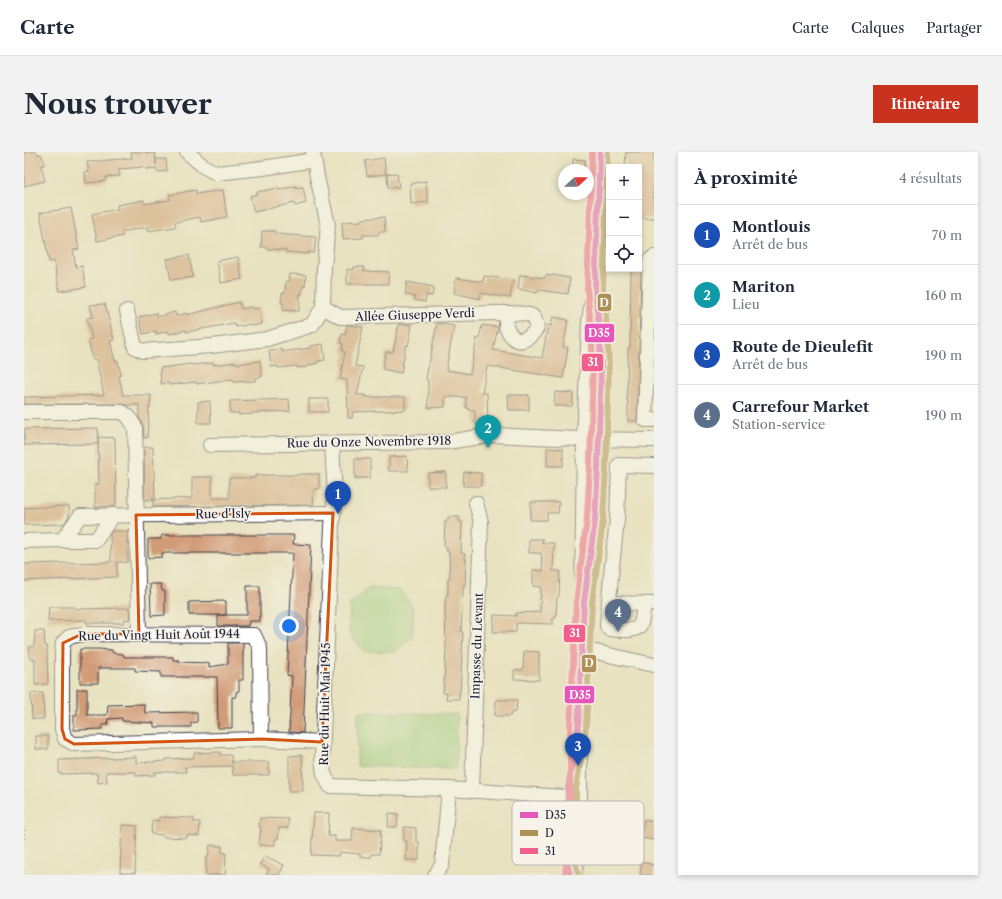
<!DOCTYPE html>
<html lang="fr">
<meta charset="utf-8">
<style>
body{margin:0;font-family:"Libre Caslon Text",serif;background:#f2f2f3;color:#1f2937}
.controls{position:absolute;right:12px;top:12px;display:grid;overflow:hidden;border-radius:0px;box-shadow:0 2px 6px #0003}
.controls button{width:36px;height:36px;display:grid;place-items:center;padding:0;border:0;border-bottom:1px solid #e0e1e3;background:#fff;color:#1f2937;font:20px sans-serif}
.compass{position:absolute;left:534px;top:12px;width:36px;height:36px;border-radius:50%;background:#fff;box-shadow:0 2px 6px #0003;rotate:69deg}
.you{position:absolute;left:265px;top:474px;width:14px;height:14px;margin:-10px;border:3px solid #fff;border-radius:50%;background:#1a73e8;box-shadow:0 0 0 6px #1a73e833}
.badge{display:grid;place-items:center;width:26px;height:26px;border-radius:50%;background:#c8321e;color:#fff;font-size:13px;font-weight:700}
.pin{position:absolute;translate:-50% -33px;filter:drop-shadow(0 1px 2px #0008)}
.pin::after{content:'';position:absolute;top:21px;width:14px;height:12px;background:inherit;clip-path:polygon(0 0,100% 0,50% 100%)}
.list{margin:0;padding:0;list-style:none}
h2{display:flex;justify-content:space-between;align-items:center;height:52px;margin:0;padding:0 16px;font-size:17px}
h2 small{font-size:13px;font-weight:400;color:#747a83}
.list li{display:grid;grid-template-columns:26px 1fr auto;gap:12px;align-items:center;box-sizing:border-box;height:60px;padding:0 16px;border-top:1px solid #e0e1e3}
.list b{display:block;font-size:15px;white-space:nowrap}
.list p{margin:0;font-size:13px;white-space:nowrap;color:#747a83}
.list em{font-size:13px;font-style:normal;color:#747a83}
.icon{flex:none;width:22px;height:22px;fill:none;stroke:currentColor;stroke-width:2;stroke-linecap:round;stroke-linejoin:round}
.map{position:relative;flex:none;width:630px;height:723px;overflow:hidden;border-radius:0px}
header{display:flex;align-items:center;gap:24px;box-sizing:border-box;height:56px;padding:0 20px;background:#fff;border-bottom:1px solid #e0e1e3}
header strong{font-size:19px}
nav{display:flex;gap:22px;margin-inline-start:auto;font-size:14px}
.intro{display:flex;align-items:center;justify-content:space-between;box-sizing:border-box;height:96px;padding:0 24px}
h1{margin:0;font-size:28px}
.button{padding:10px 18px;border-radius:0px;background:#c8321e;color:#fff;font-size:14px;font-weight:700}
main{display:flex;gap:24px;padding:0 24px}
aside{flex:1;background:#fff;border-radius:0px;box-shadow:0 2px 6px #0003}
.map>svg:first-child{display:block}
.green{fill:#94cc7f;stroke:#5b775d}
.building{fill:#d19b77}
.lines{fill:none;stroke-linecap:round;stroke-linejoin:round}
.minor-casing{stroke:#403f4f;stroke-width:16}
.major-casing{stroke:#403f4f;stroke-width:20}
.path{stroke:#403f4f;stroke-width:2;stroke-dasharray:1 3;stroke-linecap:butt}
.minor{stroke:#fff;stroke-width:14}
.major{stroke:#fff;stroke-width:18}
.bus-1-casing{stroke:#f7f3e8;stroke-width:9}
.bus-2-casing{stroke:#f7f3e8;stroke-width:9}
.bus-3-casing{stroke:#f7f3e8;stroke-width:9}
.bus-1{stroke:#e657bb;stroke-width:6}
.bus-2{stroke:#ae9156;stroke-width:6}
.bus-3{stroke:#f35f8b;stroke-width:6}
.marked{fill:none;stroke:#d45411;stroke-width:3;stroke-linejoin:round}
.labels{text-anchor:middle;stroke-width:3;stroke-linejoin:round;paint-order:stroke}
.street-label{font-size:12px;fill:#22223b;stroke:#f7f3e8}
.key{fill:#f7f3e8;stroke:#b7b4b4;stroke-width:1}
.key-label{font-size:11px;fill:#22223b}
.line-badge{stroke:#f7f3e8;stroke-width:1.5}
.badge-label{font-size:11px;text-anchor:middle;font-weight:bold;fill:#fff}
</style>
<header>
<strong>Carte</strong>
<nav><a>Carte</a><a>Calques</a><a>Partager</a></nav>
</header>
<div class="intro"><h1>Nous trouver</h1><a class="button">Itinéraire</a></div>
<main>
<div class="map">
<svg width="630" height="723" viewBox="0 0 630 723">
<rect width="100%" height="100%" fill="#f7f3e8"/>
<filter id="ink" filterUnits="userSpaceOnUse"><feTurbulence type="fractalNoise" baseFrequency=".025" numOctaves="2"/><feDisplacementMap in="SourceGraphic" scale="8" xChannelSelector="R" yChannelSelector="G"/><feConvolveMatrix kernelMatrix="1 2 1 2 8 2 1 2 1" color-interpolation-filters="sRGB"/></filter>
<filter id="wash" filterUnits="userSpaceOnUse"><feTurbulence type="fractalNoise" baseFrequency=".012" numOctaves="4" result="noise"/><feDisplacementMap in="SourceGraphic" scale="16" xChannelSelector="R" yChannelSelector="G"/><feGaussianBlur stdDeviation="0.9" result="paint"/><feColorMatrix in="noise" values="0 0 0 0 0 0 0 0 0 0 0 0 0 0 0 0 0 1.4 0 .05"/><feComposite in="paint" operator="in"/></filter>
<g filter="url(#wash)">
<rect width="100%" height="100%" fill="#e8e2c0"/>
<!-- green -->
<g class="green">
<path d="M345 436 376 438 389 455V484L371 500 340 499 325 482 326 452Z"/>
<path d="M334 560 433 562 432 617 333 614Z"/>
</g>
<g id="blocks">
<!-- building -->
<g class="building">
<path d="M0 0H13L14 3 17 2 21 12 17 14 21 29 0 34Z"/>
<path d="M107 0H123V2L131 1 132 13V7H142L143 19 133 20 132 16 122 17 120 15 95 17 96 24 82 25V29L62 31 61 20H65L63 10 108 6Z"/>
<path d="M602 0H630V66H615L616 15H601Z"/>
<path d="M360 6 362 22 343 24 341 9Z"/>
<path d="M549 7 561 8 560 18H549Z"/>
<path d="M373 21 375 35 364 36 363 22Z"/>
<path d="M402 29 404 50 387 52 386 32Z"/>
<path d="M272 34V36L279 35 282 51 271 54 270 51 230 60 226 44 233 42V40L254 36V38Z"/>
<path d="M172 38V42L199 38 203 65 177 70 176 65 151 70V75L125 79 124 75 112 77 98 80 99 84 73 89 68 62 94 57 93 53 120 48V52L146 48 145 43Z"/>
<path d="M47 56 55 97 49 98 52 115 58 114 62 135 35 139 30 109 25 110 16 61Z"/>
<path d="M360 65 361 80H355V83H339V86L319 87 318 70 338 69V67Z"/>
<path d="M238 79H251V82L292 85 290 101 284 100V102L262 100V98L243 97V95H237Z"/>
<path d="M165 103 169 125 147 128 143 107Z"/>
<path d="M214 105 218 127 197 131 193 109Z"/>
<path d="M330 115H340V119L365 120 364 132H323V117L330 118Z"/>
<path d="M607 117H617L613 269H604V249H603V239L604 196H606Z"/>
<path d="M266 122 282 123 281 134H279L278 142H276L275 159 259 158V151H257L258 141H261L262 129 265 130Z"/>
<path d="M496 123 521 126 522 123 528 124V123L546 126 544 142 514 138 513 141 494 137Z"/>
<path d="M460 124 489 128 486 146 457 141 456 147 430 141 432 126 459 130Z"/>
<path d="M383 130 410 135 408 144 402 143 401 150 390 148 391 145 381 142Z"/>
<path d="M215 150 217 157 228 155 229 157 235 156 238 172 228 174 227 172 212 175 210 171 162 180V178L145 182 144 179 132 182V179L119 182 115 165 132 161 133 165 151 160 152 164 163 161V163Z"/>
<path d="M81 152 90 188 86 189 91 209H94L97 223 95 224 99 243H127L126 255H125L123 286H120L119 274 115 265V253H103L98 252H0V245L80 243 72 207 69 208 64 187H68L63 166 69 165 66 153Z"/>
<path d="M529 165 544 168 539 195 544 196 539 226 463 214 458 241H463L464 272H451V258H445L444 256H442V245H421V255L404 256V228L402 227 413 171 430 174 422 218 446 222 453 186 455 187 458 173 474 175 469 198 518 206 524 173 527 174Z"/>
<path d="M375 172 388 173 384 194 382 193 377 221 358 217 362 200H369Z"/>
<path d="M323 173 339 175 331 214 339 215 333 243H342V245H381V258L329 260 328 266H324L323 228 316 227 321 200 318 199 319 192 316 191 318 182 321 183Z"/>
<path d="M299 192 301 208 294 209V211L284 213V215L273 216V214L254 216V214L247 215 245 199 258 197V200L264 199 286 196V194Z"/>
<path d="M236 209 238 225 231 226V229L210 230 209 227 173 232 172 230 145 233V231L137 232 136 216 167 212V213L190 211V213L213 210V212Z"/>
<path d="M531 240 549 241 548 254H530Z"/>
<path d="M484 243H505V258H485Z"/>
<path d="M265 247 266 259 229 261V262L215 263V261H206V249Z"/>
<rect x="285" y="247" width="19" height="13"/>
<path d="M186 249 187 271H174V250Z"/>
<path d="M74 276V292L0 293V277Z"/>
<path d="M74 285 91 286 92 354 71 355V332H75Z"/>
<path d="M120 295H129L131 347 121 348Z"/>
<path d="M523 296 539 297V314H523Z"/>
<path d="M383 304 384 319H365V305Z"/>
<rect x="331" y="307" width="15" height="19"/>
<path d="M422 320V335H404V321Z"/>
<path d="M440 320 457 321V334H439Z"/>
<path d="M275 322H295V337H290L289 353 129 355V348L168 346V325H188V346H205V326H231V323H275Z"/>
<path d="M507 350H535L534 361H523V368H506Z"/>
<path d="M45 354V364L40 372 0 373V356Z"/>
<path d="M424 365H435V369L438 370 437 401 441 402V407H442L441 433H440L439 438 437 480H439L436 541H435V547H422L423 541H419L422 500 421 455 422 443H424V426H426L425 400H423V395L420 394 421 369H424Z"/>
<path d="M88 379H103L104 410H93V425L0 429V412L87 410 86 382Z"/>
<path d="M138 383H270L269 392 287 393 279 581 265 580 268 524 263 523 269 401H138V405L124 406V387H137Z"/>
<path d="M505 387H519L518 391H530L529 419H536L535 444 533 445 532 466H529V472L492 471V480H469L470 463 492 464V461L516 460 517 435 509 434V418L519 419 517 401H505Z"/>
<path d="M126 432H137L138 439H141V463L127 464Z"/>
<path d="M223 434H236V469H225L224 474H194V463H223Z"/>
<path d="M202 449V463H165V450Z"/>
<path d="M25 455H51V457L105 456 106 467 100 468V471H62V468L24 469Z"/>
<path d="M11 479H20L21 494H23L24 532 11 533V507H6L5 495 10 494Z"/>
<path d="M204 491H219V528H215V539L212 540V545H208V576H194L193 525H137V520L111 519V516H74V531H56V497H74L88 498 89 501 99 502 100 505H149V508H155V510L185 511V515L204 512Z"/>
<path d="M500 499 515 500V528L490 527V518H499Z"/>
<path d="M53 537H63V563H83L84 553 120 552 121 561 173 560V570L167 571V575H130V571L98 569V566L84 567 83 573H78V577L50 578V563H53Z"/>
<path d="M7 541H19L20 567H8Z"/>
<path d="M472 548H493L492 560 487 561 486 564H471Z"/>
<rect x="12" y="584" width="12" height="13"/>
<path d="M196 600V603H207L208 612V610H245V623H209L208 614 161 615 162 620H131V623L112 624V620H82L83 630 74 631 73 621 35 622V608L112 605V611L142 609V607L170 606V601Z"/>
<path d="M278 603 279 639H265V604Z"/>
<path d="M290 661H305L304 684H311V689H328L329 676 357 678 355 702H348L347 705H336V702L316 700 315 704 287 703Z"/>
<path d="M365 661 374 662 373 675H364Z"/>
<path d="M135 665 170 666V670H176L175 684 163 683V686L140 685 139 683 127 682 128 668 135 669Z"/>
<path d="M236 666 264 667V676H255L254 687H251V693H235L237 675H235Z"/>
<path d="M620 668 630 670V688L617 686Z"/>
<path d="M98 673 113 674 111 721H96Z"/>
<path d="M380 675 392 676V689L395 690V708H382L383 689 380 690Z"/>
<path d="M186 693 198 694V700L202 701 201 723H182V706H184Z"/>
<path d="M241 704 260 713 255 723H242L245 717 236 712Z"/>
<path d="M618 710 630 713V723H616Z"/>
</g>
</g>
</g>
<g filter="url(#ink)">
<use href="#blocks" fill-opacity="0" stroke="#403f4f" stroke-width="1"/>
<g class="lines">
<defs>
<g id="minor">
<path d="M163 0 179 14 192 21 239 16 290 8"/>
<path d="M630 105 626 108 621 268H630"/>
<path d="M299 155 316 165 474 161C482 161 502 160 508 164 512 167 512 172 513 176 506 186 495 195 486 182 484 179 482 176 482 173 482 169 484 164 485 161"/>
<path d="M103 159 111 195 119 199 188 194 243 187 288 173 299 155 300 115 304 73 293 25 289 0"/>
<path d="M0 260H98L104 264 111 275 115 482"/>
<path d="M308 292 311 344 308 374 298 607 300 622 306 634 425 637 554 646"/>
<path d="M186 293 423 290 469 283 555 287 630 288"/>
<path d="M38 388H72L89 363"/>
<path d="M0 389 38 388 56 364 309 361"/>
<path d="M585 451 630 452"/>
<path d="M619 452C619 458 619 465 617 471 614 482 593 477 585 477L583 474 587 423 593 368 595 313 630 314"/>
<path d="M58 482 230 483 236 496 237 587 50 592 41 587 38 577V501L39 491 45 485Z"/>
<path d="M558 497 630 513"/>
<path d="M237 587 298 590"/>
<path d="M448 639 457 370 452 351"/>
<path d="M411 723 418 713 425 637"/>
</g>
<g id="major">
<path d="M572 350 576 250"/>
<path d="M549 723 554 646V576L560 450 562 287 567 170 571 137 576 0"/>
</g>
</defs>
<!-- minor casing -->
<use href="#minor" class="minor-casing"/>
<!-- major casing -->
<use href="#major" class="major-casing"/>
<!-- path -->
<path class="path" d="M0 678V690"/>
<!-- minor -->
<use href="#minor" class="minor"/>
<!-- major -->
<use href="#major" class="major"/>
<defs>
<path id="bus-1" d="M546 723 543 711 544 635 554 576 560 450 571 368 574 315 577 212 575 174 571 137 576 0"/>
<path id="bus-2" d="M554 721 551 710 552 636 562 576 568 451 579 369 582 315 585 212 583 174 579 137 584 0"/>
<path id="bus-3" d="M541 722 546 646V576L552 450 563 367 566 315 569 212 567 175 563 137 568 0"/>
</defs>
<!-- bus-1 casing -->
<use href="#bus-1" class="bus-1-casing"/>
<!-- bus-2 casing -->
<use href="#bus-2" class="bus-2-casing"/>
<!-- bus-3 casing -->
<use href="#bus-3" class="bus-3-casing"/>
<!-- bus-1 -->
<use href="#bus-1" class="bus-1"/>
<!-- bus-2 -->
<use href="#bus-2" class="bus-2"/>
<!-- bus-3 -->
<use href="#bus-3" class="bus-3"/>
</g>
</g>
<!-- marked area -->
<path d="M0 0H630V723H0ZM309 361 298 590 237 587 50 592 41 587 38 577 39 491 58 482H115L112 363Z" fill="#e8e2c0" fill-opacity=".55" fill-rule="evenodd"/>
<path class="marked" d="M309 361 298 590 237 587 50 592 41 587 38 577 39 491 58 482H115L112 363Z"/>
<g class="labels">
<!-- street labels -->
<g class="street-label">
<text transform="translate(391 163) rotate(-2)" y="4">Allée Giuseppe Verdi</text>
<text transform="translate(345 290) rotate(-1)" y="4">Rue du Onze Novembre 1918</text>
<text transform="translate(199 362) rotate(-1)" y="4">Rue d'Isly</text>
<text transform="translate(135 483) rotate(-1)" y="4">Rue du Vingt Huit Août 1944</text>
<text transform="translate(453 494) rotate(-88)" y="4">Impasse du Levant</text>
<text transform="translate(301 552) rotate(-89)" y="4">Rue du Huit Mai 1945</text>
</g>
</g>
<!-- legend -->
<rect x="488" y="649" width="132" height="64" rx="6" class="key"/>
<rect x="496" y="660" width="18" height="6" fill="#e657bb"/>
<rect x="496" y="678" width="18" height="6" fill="#ae9156"/>
<rect x="496" y="696" width="18" height="6" fill="#f35f8b"/>
<g class="key-label">
<text x="521" y="667">D35</text>
<text x="521" y="685">D</text>
<text x="521" y="703">31</text>
</g>
<g class="line-badge">
<rect x="573" y="141" width="15" height="19" rx="4" fill="#ae9156"/>
<rect x="560" y="171" width="31" height="20" rx="4" fill="#e657bb"/>
<rect x="557" y="201" width="23" height="19" rx="4" fill="#f35f8b"/>
<rect x="539" y="472" width="23" height="19" rx="4" fill="#f35f8b"/>
<rect x="557" y="502" width="16" height="19" rx="4" fill="#ae9156"/>
<rect x="540" y="533" width="31" height="19" rx="4" fill="#e657bb"/>
</g>
<g class="badge-label">
<text x="580" y="155">D</text>
<text x="575" y="185">D35</text>
<text x="569" y="214">31</text>
<text x="551" y="485">31</text>
<text x="565" y="515">D</text>
<text x="556" y="547">D35</text>
</g>
</svg>
<div class="controls">
<button>+</button>
<button>−</button>
<button><svg class="icon" aria-label="locate" viewBox="0 0 24 24"><circle cx="12" cy="12" r="6"/><path d="M12 2v4M12 18v4M2 12h4M18 12h4"/></svg></button>
</div>
<svg class="compass" viewBox="-18 -18 36 36"><path d="M0-13l5 13h-10z" fill="#e53935"/><path d="M0 13l5-13h-10z" fill="#747a83"/></svg>
<div class="you"></div>
<div class="pin badge" style="left:314px;top:362px;background:#1a4fb4">1</div>
<div class="pin badge" style="left:464px;top:296px;background:#0f9aa8">2</div>
<div class="pin badge" style="left:554px;top:614px;background:#1a4fb4">3</div>
<div class="pin badge" style="left:594px;top:480px;background:#5c6f8a">4</div>
</div>
<aside>
<h2>À proximité<small>4 résultats</small></h2>
<ul class="list">
<li><span class="badge" style="background:#1a4fb4">1</span><div><b>Montlouis</b><p>Arrêt de bus</p></div><em>70 m</em></li>
<li><span class="badge" style="background:#0f9aa8">2</span><div><b>Mariton</b><p>Lieu</p></div><em>160 m</em></li>
<li><span class="badge" style="background:#1a4fb4">3</span><div><b>Route de Dieulefit</b><p>Arrêt de bus</p></div><em>190 m</em></li>
<li><span class="badge" style="background:#5c6f8a">4</span><div><b>Carrefour Market</b><p>Station-service</p></div><em>190 m</em></li>
</ul>
</aside>
</main>
